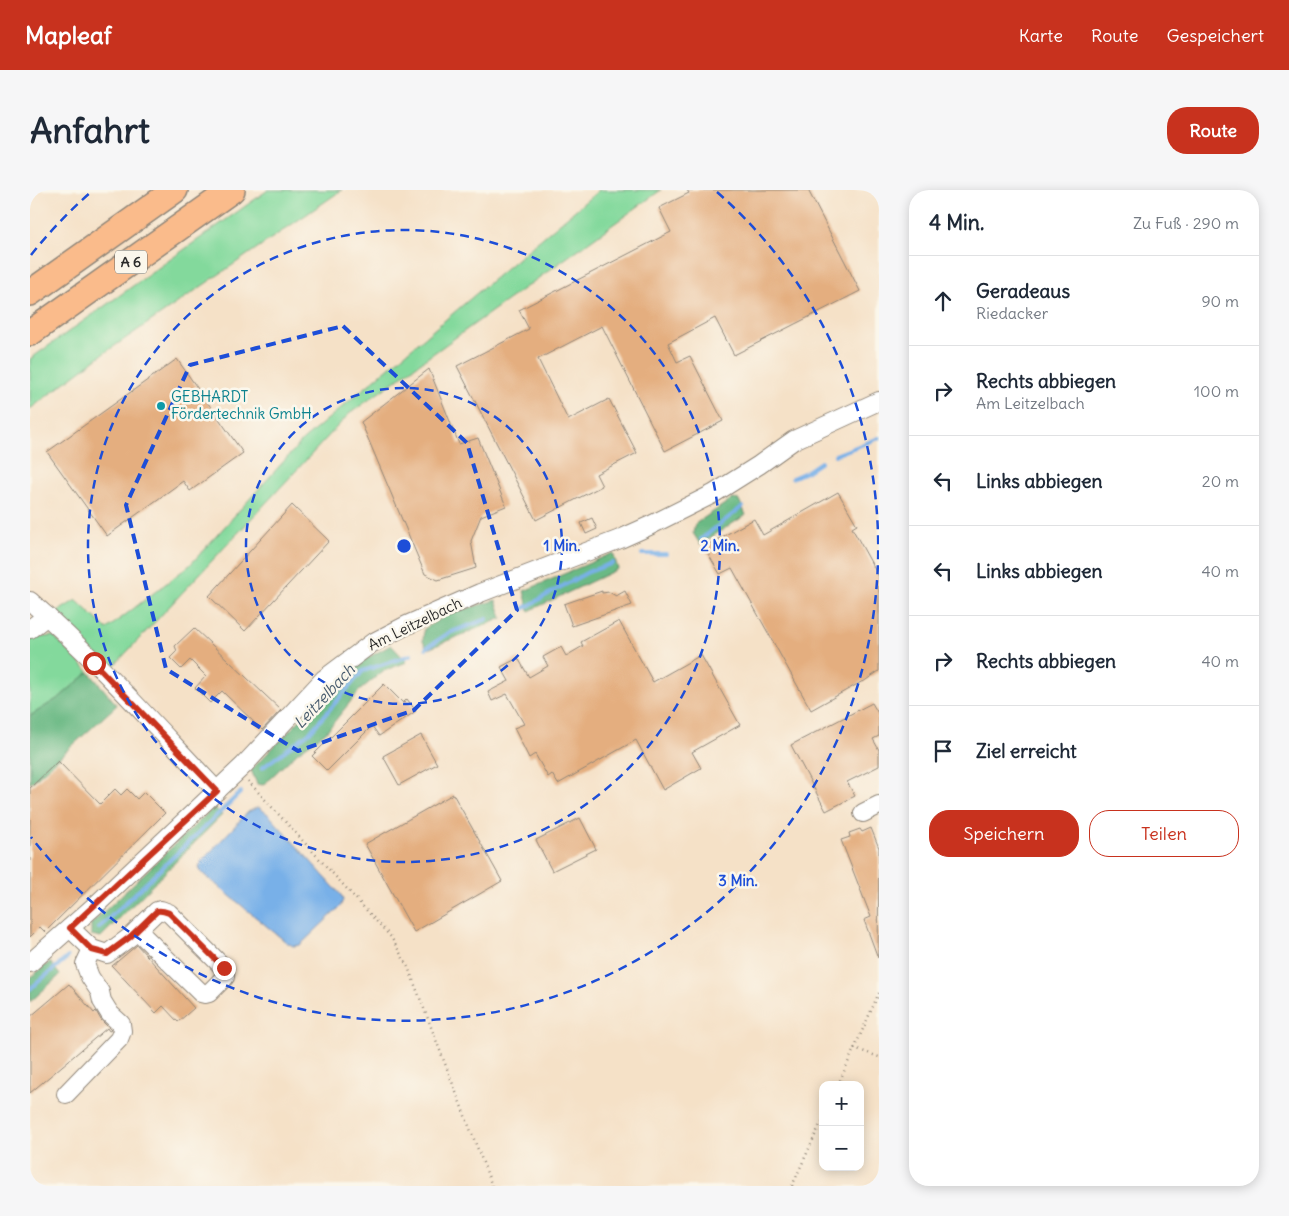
<!DOCTYPE html>
<html lang="de">
<meta charset="utf-8">
<style>
body{margin:0;font-family:Delius,sans-serif;background:#f6f6f7;color:#1f2937}
.controls{position:absolute;right:15px;bottom:15px;display:grid;overflow:hidden;border-radius:10px;box-shadow:0 2px 12px #0003}
.controls button{width:45px;height:45px;display:grid;place-items:center;padding:0;border:0;border-bottom:1px solid #e0e1e3;background:#fff;color:#1f2937;font:25px sans-serif}
.stop{position:absolute;width:15px;height:15px;margin:-11px;border:4px solid #c8321e;border-radius:50%;background:#fff}
.stop.end{background:#c8321e;border-color:#fff;box-shadow:0 1px 5px #0008}
.list{margin:0;padding:0;list-style:none}
h2{display:flex;justify-content:space-between;align-items:center;height:65px;margin:0;padding:0 20px;font-size:21px}
h2 small{font-size:16px;font-weight:400;color:#747a83}
.list li{display:grid;grid-template-columns:32px 1fr auto;gap:15px;align-items:center;box-sizing:border-box;height:90px;padding:0 20px;border-top:1px solid #e0e1e3}
.list b{display:block;font-size:19px;white-space:nowrap}
.list p{margin:0;font-size:16px;white-space:nowrap;color:#747a83}
.list em{font-size:16px;font-style:normal;color:#747a83}
.actions{display:flex;gap:10px;padding:15px 20px}
.actions a{flex:1;padding:11px 0;border:1px solid #c8321e;border-radius:20px;text-align:center;font-size:18px;color:#c8321e}
.actions .main{background:#c8321e;color:#fff}
.icon{flex:none;width:28px;height:28px;fill:none;stroke:currentColor;stroke-width:2;stroke-linecap:round;stroke-linejoin:round}
.map{position:relative;flex:none;width:849px;height:996px;overflow:hidden;border-radius:20px}
header{display:flex;align-items:center;gap:30px;box-sizing:border-box;height:70px;padding:0 25px;background:#c8321e;color:#fff}
header strong{font-size:24px}
nav{display:flex;gap:28px;margin-inline-start:auto;font-size:18px}
.intro{display:flex;align-items:center;justify-content:space-between;box-sizing:border-box;height:120px;padding:0 30px}
h1{margin:0;font-size:35px}
.button{padding:12px 22px;border-radius:20px;background:#c8321e;color:#fff;font-size:18px;font-weight:700}
main{display:flex;gap:30px;padding:0 30px}
aside{flex:1;background:#fff;border-radius:20px;box-shadow:0 2px 12px #0003}
.map>svg:first-child{display:block}
.green{fill:#83d99c;stroke:#578264}
.forest{fill:#6ab984;stroke:#4a7258}
.water{fill:#78b0e8;stroke:#526e8a}
.lines{fill:none;stroke-linecap:round;stroke-linejoin:round}
.stream{stroke:#78b0e8;stroke-width:4}
.building{fill:#e4ae7f}
.minor-casing{stroke:#908679;stroke-width:20}
.highway-casing{stroke:#908679;stroke-width:28}
.path{stroke:#908679;stroke-width:2.5;stroke-dasharray:1 4;stroke-linecap:butt}
.minor{stroke:#fff;stroke-width:18}
.highway{stroke:#fabb8b;stroke-width:25}
.route{stroke:#c8321e;stroke-width:6}
.marked{fill:none;stroke:#1d4ed8;stroke-width:4;stroke-dasharray:10 6;stroke-linejoin:round}
.ring{fill:none;stroke:#1d4ed8;stroke-width:2.5;stroke-dasharray:9 6}
.culture-dot{fill:#0f9aa8;stroke:#fbf7ec;stroke-width:2}
.labels{text-anchor:middle;stroke-width:5;stroke-linejoin:round;paint-order:stroke}
.shield{fill:#fbf7ec;stroke:#696865;stroke-width:1}
.shield-label{font-size:14px;font-weight:bold;fill:#2b2b2b}
.culture-label{font-size:15px;fill:#0d838f;stroke:#fbf7ec;text-anchor:start}
.street-label{font-size:15px;fill:#2b2b2b;stroke:#fbf7ec}
.water-label{font-size:16px;font-style:italic;fill:#465a6d;stroke:#fbf7ec}
.centre{fill:#1d4ed8;stroke:#fbf7ec;stroke-width:2.5}
.ring-label{font-size:15px;text-anchor:middle;font-weight:bold;fill:#1d4ed8;stroke:#fbf7ec;stroke-width:5;stroke-linejoin:round;paint-order:stroke}
</style>
<header>
<strong>Mapleaf</strong>
<nav><a>Karte</a><a>Route</a><a>Gespeichert</a></nav>
</header>
<div class="intro"><h1>Anfahrt</h1><a class="button">Route</a></div>
<main>
<div class="map">
<svg width="849" height="996" viewBox="0 0 849 996">
<rect width="100%" height="100%" fill="#fbf7ec"/>
<filter id="ink" filterUnits="userSpaceOnUse"><feTurbulence type="fractalNoise" baseFrequency=".02" numOctaves="2"/><feDisplacementMap in="SourceGraphic" scale="10" xChannelSelector="R" yChannelSelector="G"/><feConvolveMatrix kernelMatrix="1 2 1 2 8 2 1 2 1" color-interpolation-filters="sRGB"/></filter>
<filter id="wash" filterUnits="userSpaceOnUse"><feTurbulence type="fractalNoise" baseFrequency=".0096" numOctaves="4" result="noise"/><feDisplacementMap in="SourceGraphic" scale="20" xChannelSelector="R" yChannelSelector="G"/><feGaussianBlur stdDeviation="1.12" result="paint"/><feColorMatrix in="noise" values="0 0 0 0 0 0 0 0 0 0 0 0 0 0 0 0 0 1.4 0 .05"/><feComposite in="paint" operator="in"/></filter>
<g filter="url(#wash)">
<rect width="100%" height="100%" fill="#f5e1c7"/>
<!-- green -->
<g class="green">
<path d="M238 0H312L70 166 0 219V169Z"/>
<path d="M569 0H631L319 224 81 479 24 424 46 410 77 439 160 375 273 250Z"/>
<path d="M23 446 59 482 30 507 0 526V451L5 448Z"/>
</g>
<!-- forest -->
<g class="forest">
<path d="M702 309 709 310 716 325 670 354 663 343 665 334Z"/>
<path d="M583 363 588 379 499 421 494 401Z"/>
<path d="M466 410 472 428 398 459 393 451 394 439 419 424Z"/>
<path d="M361 455 377 472 353 481 329 501 296 542 268 562 233 595 227 594 221 580 323 476Z"/>
<path d="M59 482 87 515 0 594V526L30 507Z"/>
<path d="M184 617 192 625 71 747 61 745V734Z"/>
<path d="M20 772 30 785 0 812V788Z"/>
</g>
<!-- water -->
<path class="water" d="M228 617 238 624 311 705 313 710 310 717 270 755 263 756 256 752 177 687 170 681 169 677 171 672 218 622Z"/>
<g class="lines">
<!-- stream -->
<g class="stream">
<path d="M805 265 849 248"/>
<path d="M762 288 776 282 791 272"/>
<path d="M671 349 712 317"/>
<path d="M612 364H636"/>
<path d="M493 419 522 402 558 382 583 373"/>
<path d="M396 458 419 443 457 429"/>
<path d="M232 578 280 542 333 481 381 465"/>
<path d="M69 738 211 602"/>
<path d="M0 799 38 767"/>
</g>
</g>
<g id="blocks">
<!-- building -->
<g class="building">
<path d="M657 0H778L830 101 704 165 685 128 638 153 647 172 660 166 693 231 635 261 572 136 508 169 538 230 579 209 607 263 566 284 572 296 506 330 427 176 499 139 489 120 641 42 629 18 659 3Z"/>
<path d="M147 169 213 263 160 301 153 291 77 346 17 262Z"/>
<path d="M399 179 429 254 448 248 476 316 451 326 441 351 446 378 408 390 395 384 331 232Z"/>
<path d="M808 302 827 335 822 338 849 387V481L833 492V491L781 520 702 378 690 384 674 357 724 329 733 345Z"/>
<path d="M262 315 299 351 215 441 179 406Z"/>
<path d="M562 328 567 339 556 344 551 333Z"/>
<path d="M572 401V403L579 402 586 406 595 401 602 415 542 436 534 414Z"/>
<path d="M589 431 623 492 671 465 710 535 662 562 671 578 633 600 606 550 528 594 522 584 518 587 505 564 499 568 484 538 494 534 477 504 462 511 458 502 479 491 471 477 488 468 499 487 518 476 513 467 531 457 536 466 553 456 551 452Z"/>
<path d="M164 438 251 520 232 540 192 501 180 513 165 498 176 486 160 470 151 479 140 468 147 461 145 456Z"/>
<path d="M354 494 373 513 377 509 386 521 349 546 342 536 297 581 282 566Z"/>
<path d="M842 513 849 525V546L843 549 849 560V576L817 592 825 606 796 621 761 555Z"/>
<path d="M391 545 407 574 369 595 353 566Z"/>
<path d="M28 571 70 614 85 599 91 605 97 599 107 609 114 602 135 623 15 742 10 737 0 747V598Z"/>
<path d="M423 604 472 691 384 742 335 654Z"/>
<path d="M550 628 566 659 522 681 506 650Z"/>
<path d="M841 638 849 658 848 768 834 730 841 727 811 650 820 647 819 643 830 639 832 642Z"/>
<path d="M107 755 164 818 148 832 133 816 126 823 82 776Z"/>
<path d="M39 794 64 823 66 821 71 830 81 840 79 841 77 838 0 903V827Z"/>
</g>
</g>
</g>
<g filter="url(#ink)">
<use href="#blocks" fill-opacity="0" stroke="#908679" stroke-width="1"/>
<g class="lines">
<defs>
<g id="minor">
<path d="M0 411C67 470 126 537 187 601"/>
<path d="M0 439 17 426"/>
<path d="M833 623 849 615"/>
<path d="M40 738 62 759 77 764 100 747 127 721 131 720 139 723 194 778 195 781V787L179 803 175 804 171 803 107 740"/>
<path d="M0 773 69 712 214 575 294 489 342 453 377 435 450 403 590 349 619 336 683 304 729 275 764 250 849 211"/>
<path d="M36 904 89 849 92 841 91 834 80 824 72 811 70 802 60 787 55 774 62 759"/>
</g>
<g id="highway">
<path d="M0 103 145 0"/>
<path d="M0 143 202 0"/>
</g>
</defs>
<!-- minor casing -->
<use href="#minor" class="minor-casing"/>
<!-- highway casing -->
<use href="#highway" class="highway-casing"/>
<!-- path -->
<g class="path">
<path d="M218 591 361 747 378 777 462 996"/>
<path d="M824 858 849 867"/>
<path d="M808 895 849 803"/>
<path d="M762 996 793 928"/>
</g>
<!-- minor -->
<use href="#minor" class="minor"/>
<!-- highway -->
<use href="#highway" class="highway"/>
</g>
</g>
<g class="lines" filter="url(#ink)">
<!-- route -->
<path class="route" d="M64 473 187 601 40 738 62 760 77 764 100 747 127 721C132 720 134 721 139 723L194 778"/>
</g>
<!-- marked area -->
<path class="marked" d="M313 136 437 253 487 420 384 520 268 561 136 479 96 315 160 175Z"/>
<!-- distance rings -->
<g class="ring">
<circle cx="374" cy="356" r="158"/>
<circle cx="374" cy="356" r="316"/>
<path d="M1 65A473 473 0 0 1 61 2M687 2A473 473 0 1 1 1 647"/>
</g>
<!-- markers -->
<circle class="culture-dot" cx="131" cy="216" r="5"/>
<g class="labels">
<!-- shield labels -->
<rect class="shield" x="85" y="60.5" width="32" height="23" rx="4"/>
<g class="shield-label">
<text x="101" y="77">A 6</text>
</g>
<!-- culture labels -->
<g class="culture-label">
<text x="141" y="212">GEBHARDT<tspan x="141" dy="17">Fördertechnik GmbH</tspan></text>
</g>
<!-- street labels -->
<g class="street-label">
<text transform="translate(385 434) rotate(-26)" y="5">Am Leitzelbach</text>
</g>
<!-- water labels -->
<g class="water-label">
<text transform="translate(294 506) rotate(-47)" y="6">Leitzelbach</text>
</g>
</g>
<circle cx="374" cy="356" r="8" class="centre"/>
<g class="ring-label">
<text x="532" y="361">1 Min.</text>
<text x="690" y="361">2 Min.</text>
<text x="708" y="696">3 Min.</text>
</g>
</svg>
<div class="controls">
<button>+</button>
<button>−</button>
</div>
<div class="stop" style="left:64px;top:473px"></div>
<div class="stop end" style="left:194px;top:778px"></div>
</div>
<aside>
<h2>4 Min.<small>Zu Fuß · 290 m</small></h2>
<ul class="list">
<li><svg class="icon" aria-label="ahead" viewBox="0 0 24 24"><path d="M12 20V5M6 11l6-6 6 6"/></svg><div><b>Geradeaus</b><p>Riedacker</p></div><em>90 m</em></li>
<li><svg class="icon" aria-label="right" viewBox="0 0 24 24"><path d="M7 20v-9h11M14 6l5 5-5 5"/></svg><div><b>Rechts abbiegen</b><p>Am Leitzelbach</p></div><em>100 m</em></li>
<li><svg class="icon" aria-label="left" viewBox="0 0 24 24"><path d="M17 20v-9H6M10 6l-5 5 5 5"/></svg><div><b>Links abbiegen</b></div><em>20 m</em></li>
<li><svg class="icon" aria-label="left" viewBox="0 0 24 24"><path d="M17 20v-9H6M10 6l-5 5 5 5"/></svg><div><b>Links abbiegen</b></div><em>40 m</em></li>
<li><svg class="icon" aria-label="right" viewBox="0 0 24 24"><path d="M7 20v-9h11M14 6l5 5-5 5"/></svg><div><b>Rechts abbiegen</b></div><em>40 m</em></li>
<li><svg class="icon" aria-label="arrive" viewBox="0 0 24 24"><path d="M6 21V4h12l-3 4 3 4H6"/></svg><div><b>Ziel erreicht</b></div></li>
</ul>
<div class="actions"><a class="main">Speichern</a><a>Teilen</a></div>
</aside>
</main>
